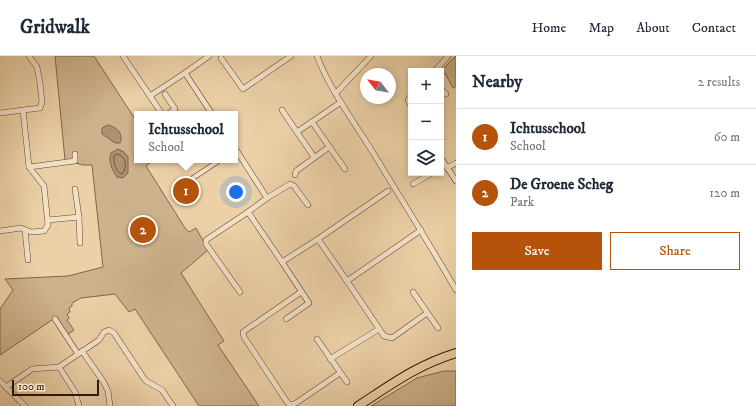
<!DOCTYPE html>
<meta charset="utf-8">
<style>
body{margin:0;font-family:"IM FELL DW Pica",serif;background:#f6f6f7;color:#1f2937}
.controls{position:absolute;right:12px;top:12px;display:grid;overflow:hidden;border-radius:0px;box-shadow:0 2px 6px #0003}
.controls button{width:36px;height:36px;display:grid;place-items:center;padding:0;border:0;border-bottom:1px solid #e0e1e3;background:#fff;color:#1f2937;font:20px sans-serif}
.compass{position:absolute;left:360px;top:12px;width:36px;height:36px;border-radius:50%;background:#fff;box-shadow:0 2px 6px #0003;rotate:301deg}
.scale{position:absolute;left:12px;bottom:10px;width:87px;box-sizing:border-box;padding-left:4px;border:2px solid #331908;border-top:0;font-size:11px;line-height:14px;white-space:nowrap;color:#331908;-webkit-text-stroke:3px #f3e1c6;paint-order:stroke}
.you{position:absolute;left:236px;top:136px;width:14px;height:14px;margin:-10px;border:3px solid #fff;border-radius:50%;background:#1a73e8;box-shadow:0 0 0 6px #1a73e833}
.badge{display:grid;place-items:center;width:26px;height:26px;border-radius:50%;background:#b45309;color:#fff;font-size:13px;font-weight:700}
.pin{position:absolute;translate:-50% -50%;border:2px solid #fff;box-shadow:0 1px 4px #0006}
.popup{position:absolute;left:134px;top:55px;width:104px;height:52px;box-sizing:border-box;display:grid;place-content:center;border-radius:0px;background:#fff;filter:drop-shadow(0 1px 3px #0005);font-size:13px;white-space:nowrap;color:#747a83}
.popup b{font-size:15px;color:#1f2937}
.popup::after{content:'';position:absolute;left:50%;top:100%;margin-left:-8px;border:8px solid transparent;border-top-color:#fff}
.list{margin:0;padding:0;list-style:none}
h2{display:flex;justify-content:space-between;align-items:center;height:52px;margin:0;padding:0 16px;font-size:17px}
h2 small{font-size:13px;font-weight:400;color:#747a83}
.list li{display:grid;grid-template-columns:26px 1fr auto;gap:12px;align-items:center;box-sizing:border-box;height:56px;padding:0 16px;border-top:1px solid #e0e1e3}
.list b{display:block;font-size:15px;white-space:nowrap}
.list p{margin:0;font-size:13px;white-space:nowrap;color:#747a83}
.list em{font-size:13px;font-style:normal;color:#747a83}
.actions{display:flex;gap:8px;padding:12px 16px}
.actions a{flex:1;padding:9px 0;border:1px solid #b45309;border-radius:0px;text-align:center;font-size:14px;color:#b45309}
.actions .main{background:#b45309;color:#fff}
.icon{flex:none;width:22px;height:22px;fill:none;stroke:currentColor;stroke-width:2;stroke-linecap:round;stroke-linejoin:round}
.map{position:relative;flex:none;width:456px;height:350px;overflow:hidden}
header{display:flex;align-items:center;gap:24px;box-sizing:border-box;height:56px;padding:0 20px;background:#fff;border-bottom:1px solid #e0e1e3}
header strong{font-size:19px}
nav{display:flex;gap:22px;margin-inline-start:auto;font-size:14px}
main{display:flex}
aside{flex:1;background:#fff}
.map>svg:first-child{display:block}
.green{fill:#cdb28d;stroke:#80664a}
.water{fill:#ad9272;stroke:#7c6248}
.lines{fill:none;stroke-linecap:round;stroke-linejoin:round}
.shore{stroke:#70563d;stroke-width:1}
.pedestrian-casing{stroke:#614730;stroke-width:5.5}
.minor-casing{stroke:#614730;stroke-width:6}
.primary-casing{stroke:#331908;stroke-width:10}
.pedestrian{stroke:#f3e1c6;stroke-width:4}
.minor{stroke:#f3e1c6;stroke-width:5}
.primary{stroke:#ecd1a8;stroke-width:8}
</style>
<header>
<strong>Gridwalk</strong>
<nav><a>Home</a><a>Map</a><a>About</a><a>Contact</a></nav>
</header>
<main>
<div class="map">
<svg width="456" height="350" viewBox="0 0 456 350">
<rect width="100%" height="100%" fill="#ecd1a8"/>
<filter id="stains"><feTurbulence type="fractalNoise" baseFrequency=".005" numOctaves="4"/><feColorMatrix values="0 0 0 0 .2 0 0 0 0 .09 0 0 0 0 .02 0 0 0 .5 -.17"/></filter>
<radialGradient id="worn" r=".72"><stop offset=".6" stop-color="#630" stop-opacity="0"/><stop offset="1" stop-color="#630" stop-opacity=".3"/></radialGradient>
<!-- green -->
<g class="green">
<path d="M55 0H94L137 66V104H154L146 110 185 172 189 176 196 172 208 194 181 217 224 285 218 289 259 350H199L135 253 129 256 115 238 81 242 72 247V250L69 252 70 256 67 258 69 262 67 264 74 274 67 279 55 262 0 299V253L13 234 5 223 68 220 103 211 92 109H83L65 104Z"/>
<path d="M456 0V30L453 32 445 17 441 19V15Z"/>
<path d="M444 315H456V350H371L417 322Z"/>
</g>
<!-- water -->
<g class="water">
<path d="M108 69C116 71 124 77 120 87H115L102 78V72Z"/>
<path d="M118 93 124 96 128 101V117L123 122 117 121C112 114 108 105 111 97Z"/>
</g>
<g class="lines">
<!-- shore -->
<path class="shore" d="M117 98C126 100 128 111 122 118 116 116 113 106 114 100Z"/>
<defs>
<path id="pedestrian" d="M193 122 220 104"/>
<g id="minor">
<path d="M123 0 162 58"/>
<path d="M209 0 185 17 212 58"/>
<path d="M317 0C330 34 353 64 372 95 400 141 429 187 456 234"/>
<path d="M221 2 243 33 291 0"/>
<path d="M435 15 448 0"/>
<path d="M441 33 446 38"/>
<path d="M336 37 371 0"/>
<path d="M165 38 175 53 168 58"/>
<path d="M150 40 185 17"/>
<path d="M411 40 408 44 411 50"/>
<path d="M282 54 314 101"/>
<path d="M0 57 40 52 42 46 40 27 37 11 29 0"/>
<path d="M312 66 345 113"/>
<path d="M297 76 341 46"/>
<path d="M235 92 267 142 248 156 282 206 318 183 347 225 421 174"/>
<path d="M441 102 456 125"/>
<path d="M29 111 75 105V98"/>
<path d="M447 112 456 107"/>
<path d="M295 119 296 115 329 91"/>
<path d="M413 128 432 117"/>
<path d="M75 133 79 161 80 187"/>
<path d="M267 142 290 128 294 130 308 149"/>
<path d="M48 164 79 161"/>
<path d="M25 174 28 204"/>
<path d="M0 175 21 172 31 176 44 175 48 169 44 130 29 111 23 54"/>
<path d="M318 183 388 135"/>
<path d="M282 206 309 247 286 263"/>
<path d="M347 225 384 280 392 282 427 257"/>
<path d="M240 236 206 188V184L248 156"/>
<path d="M301 236 243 276 244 281 287 346 290 349 296 347 340 317"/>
<path d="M413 236 438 272"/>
<path d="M55 263 78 298"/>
<path d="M317 283 347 326"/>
<path d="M82 295 103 325 108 335 110 350"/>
<path d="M330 303 379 273"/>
<path d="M59 311 75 336 79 350"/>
<path d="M0 325 25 350"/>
<path d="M6 331 32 313 59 311 99 284 104 276 109 274 114 277 143 321 146 325 162 334 173 350"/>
</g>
<path id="primary" d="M358 350C392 328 417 309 456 297"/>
</defs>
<!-- pedestrian casing -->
<use href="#pedestrian" class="pedestrian-casing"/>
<!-- minor casing -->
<use href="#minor" class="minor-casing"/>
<!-- primary casing -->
<use href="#primary" class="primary-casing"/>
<!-- pedestrian -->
<use href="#pedestrian" class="pedestrian"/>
<!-- minor -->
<use href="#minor" class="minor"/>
<!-- primary -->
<use href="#primary" class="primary"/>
</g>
<rect width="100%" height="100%" filter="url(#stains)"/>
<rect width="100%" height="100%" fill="url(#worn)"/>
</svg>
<div class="controls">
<button>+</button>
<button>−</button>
<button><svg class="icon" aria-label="layers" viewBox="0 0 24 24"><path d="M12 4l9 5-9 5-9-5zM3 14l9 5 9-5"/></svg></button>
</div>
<svg class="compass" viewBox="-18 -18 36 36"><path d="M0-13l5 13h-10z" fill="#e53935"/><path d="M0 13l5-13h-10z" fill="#747a83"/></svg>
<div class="scale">100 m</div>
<div class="you"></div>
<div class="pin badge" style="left:186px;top:135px">1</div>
<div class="popup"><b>Ichtusschool</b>School</div>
<div class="pin badge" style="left:143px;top:174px">2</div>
</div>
<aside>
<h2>Nearby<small>2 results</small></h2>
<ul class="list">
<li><span class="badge">1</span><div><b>Ichtusschool</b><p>School</p></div><em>60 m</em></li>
<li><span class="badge">2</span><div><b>De Groene Scheg</b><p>Park</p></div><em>120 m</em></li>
</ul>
<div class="actions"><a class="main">Save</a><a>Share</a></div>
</aside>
</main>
